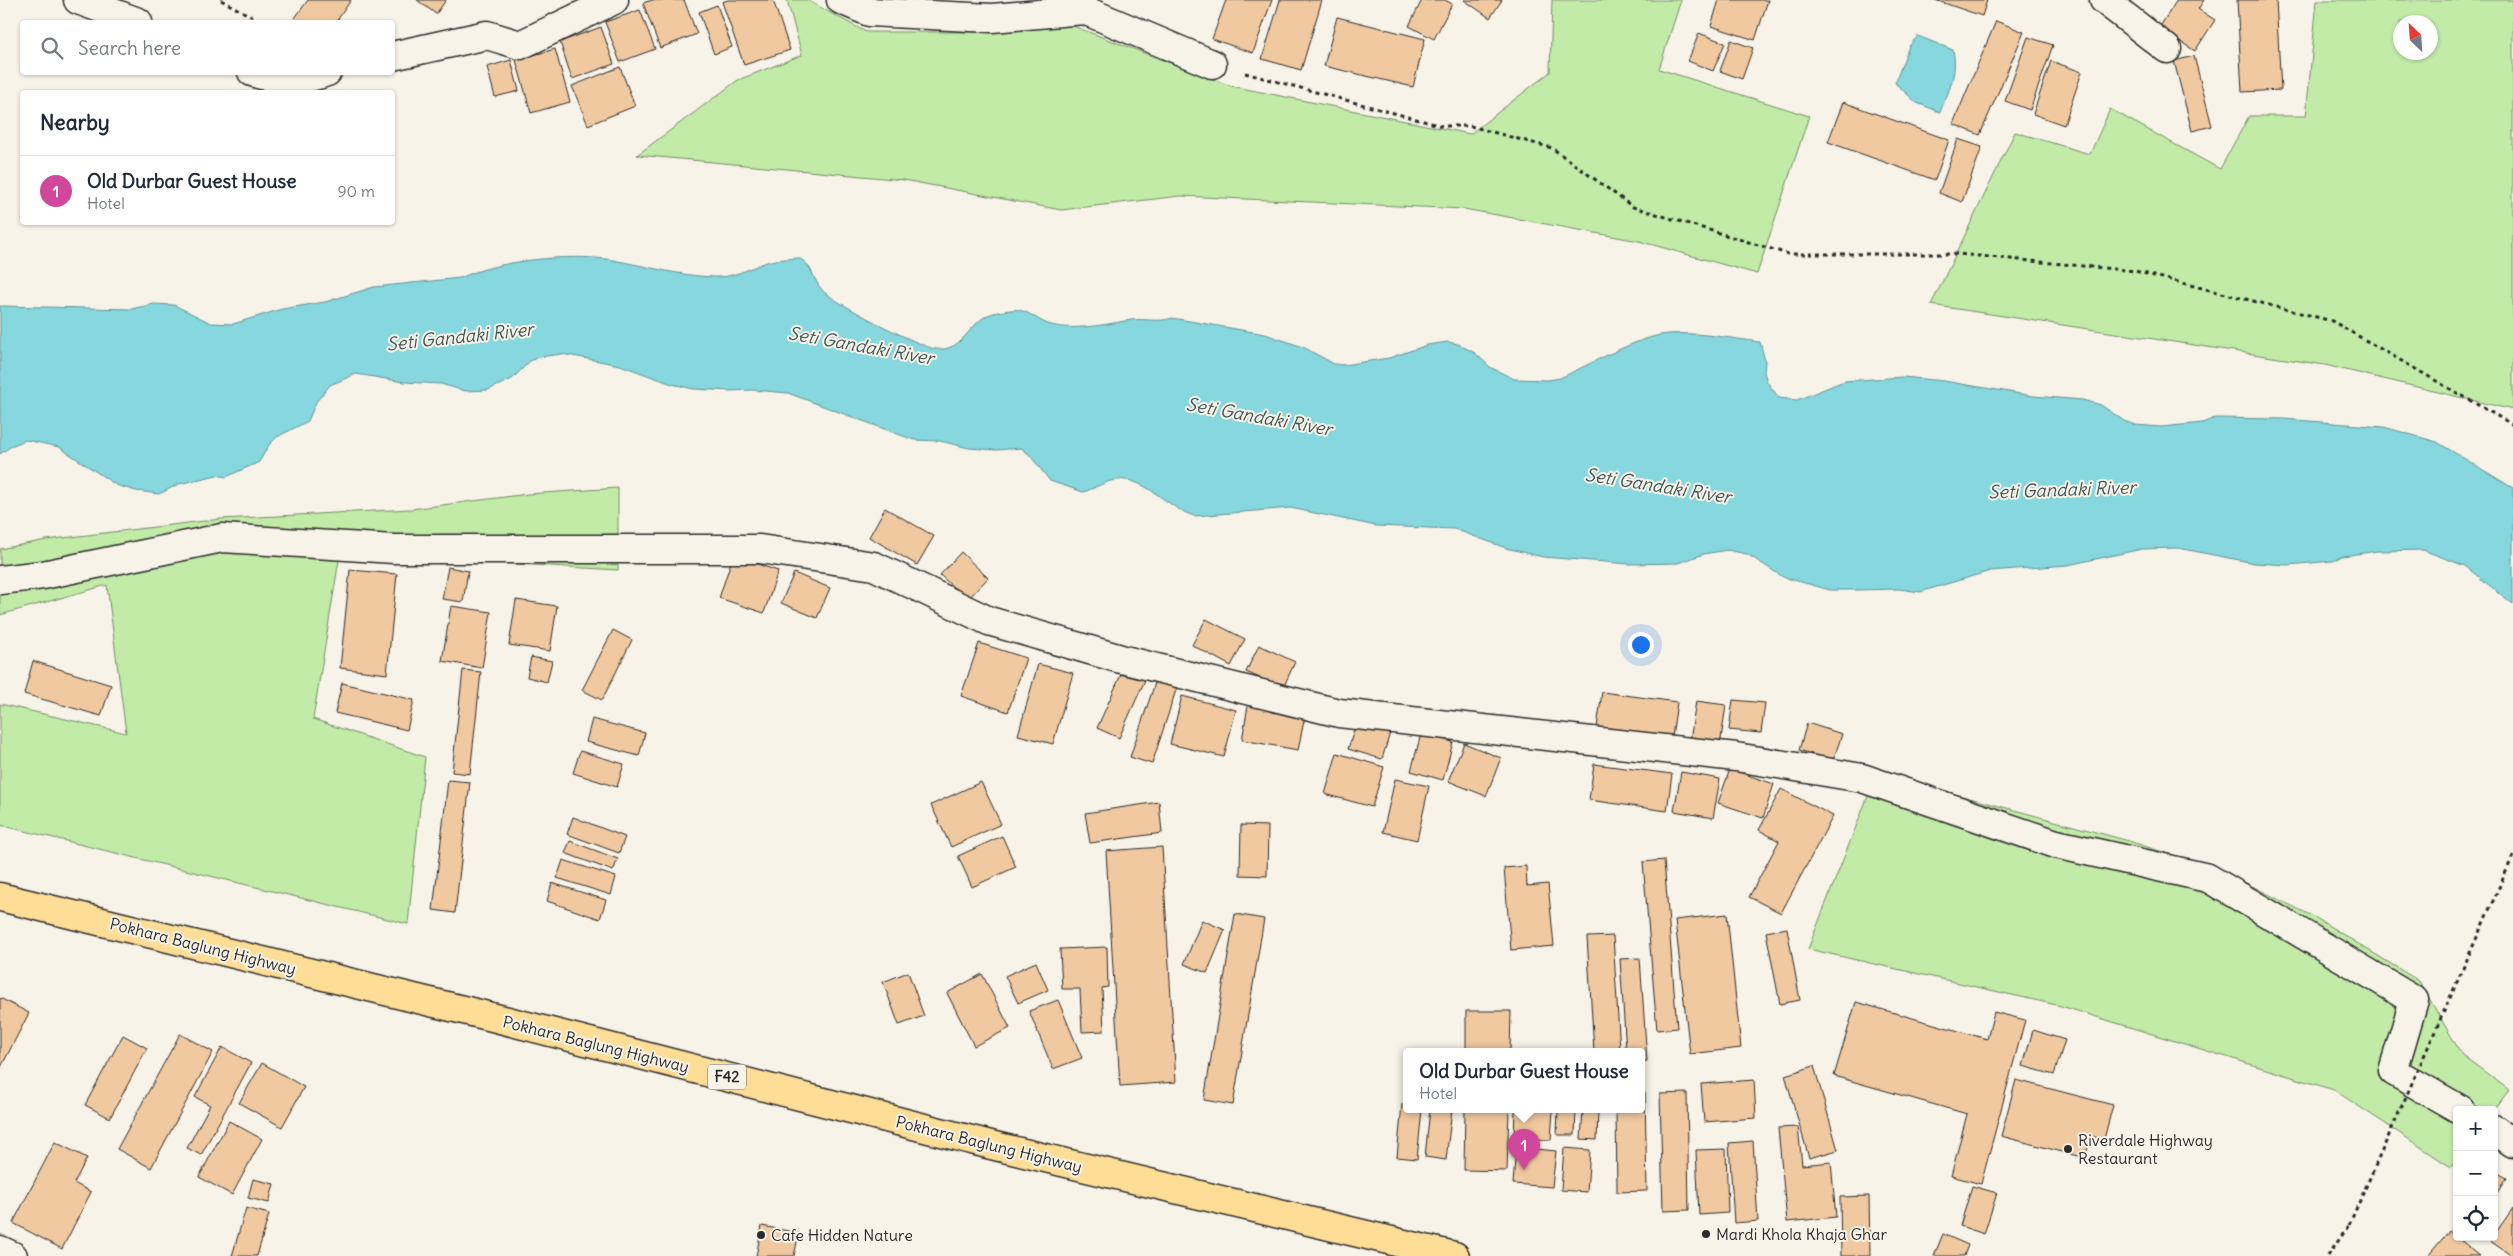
<!DOCTYPE html>
<meta charset="utf-8">
<style>
body{margin:0;font-family:Delius,sans-serif;background:#f6f6f7;color:#1f2937}
.controls{position:absolute;right:15px;bottom:15px;display:grid;overflow:hidden;border-radius:5px;box-shadow:0 1px 4px #0004}
.controls button{width:45px;height:45px;display:grid;place-items:center;padding:0;border:0;border-bottom:1px solid #e0e1e3;background:#fff;color:#1f2937;font:25px sans-serif}
.compass{position:absolute;left:2393px;top:15px;width:45px;height:45px;border-radius:50%;background:#fff;box-shadow:0 1px 4px #0004;rotate:335deg}
.you{position:absolute;left:1640px;top:644px;width:18px;height:18px;margin:-12px;border:4px solid #fff;border-radius:50%;background:#1a73e8;box-shadow:0 0 0 8px #1a73e833}
.badge{display:grid;place-items:center;width:32px;height:32px;border-radius:50%;background:#2b2b2b;color:#fff;font-size:16px;font-weight:700}
.pin{position:absolute;translate:-50% -41px;filter:drop-shadow(0 1px 2px #0008)}
.pin::after{content:'';position:absolute;top:26px;width:18px;height:15px;background:inherit;clip-path:polygon(0 0,100% 0,50% 100%)}
.popup{position:absolute;left:1403px;top:1048px;width:242px;height:65px;box-sizing:border-box;display:grid;place-content:center;border-radius:5px;background:#fff;filter:drop-shadow(0 1px 4px #0005);font-size:16px;white-space:nowrap;color:#747a83}
.popup b{font-size:19px;color:#1f2937}
.popup::after{content:'';position:absolute;left:50%;top:100%;margin-left:-10px;border:10px solid transparent;border-top-color:#fff}
.list{margin:0;padding:0;list-style:none}
h2{display:flex;justify-content:space-between;align-items:center;height:65px;margin:0;padding:0 20px;font-size:21px}
h2 small{font-size:16px;font-weight:400;color:#747a83}
.list li{display:grid;grid-template-columns:32px 1fr auto;gap:15px;align-items:center;box-sizing:border-box;height:70px;padding:0 20px;border-top:1px solid #e0e1e3}
.list b{display:block;font-size:19px;white-space:nowrap}
.list p{margin:0;font-size:16px;white-space:nowrap;color:#747a83}
.list em{font-size:16px;font-style:normal;color:#747a83}
.icon{flex:none;width:28px;height:28px;fill:none;stroke:currentColor;stroke-width:2;stroke-linecap:round;stroke-linejoin:round}
.map{position:relative;flex:none;width:2513px;height:1256px;overflow:hidden}
.search{position:absolute;background:#fff;box-shadow:0 1px 4px #0004;left:20px;top:20px;width:375px;height:55px;display:flex;align-items:center;gap:12px;box-sizing:border-box;padding:0 18px;border-radius:5px;color:#747a83;font-size:19px}
.panel{position:absolute;background:#fff;box-shadow:0 1px 4px #0004;left:20px;top:90px;width:375px;height:135px;border-radius:5px}
.map>svg:first-child{display:block}
.green{fill:#c1eba7;stroke:#768b69;fill-rule:evenodd}
.water{fill:#86d7de;stroke:#629296}
.building{fill:#f1c9a0;stroke:#2b2b2b}
.lines{fill:none;stroke-linecap:round;stroke-linejoin:round}
.minor-casing{stroke:#2b2b2b;stroke-width:31}
.highway-casing{stroke:#2b2b2b;stroke-width:31}
.path{stroke:#2b2b2b;stroke-width:3;stroke-dasharray:4 4;stroke-linecap:butt}
.minor{stroke:#f7f3e8;stroke-width:28}
.highway{stroke:#fedd96;stroke-width:28}
.path-bridge{stroke:#2b2b2b;stroke-width:3;stroke-dasharray:4 4;stroke-linecap:butt}
.poi-dot{fill:#2b2b2b;stroke:#f7f3e8;stroke-width:2}
.labels{text-anchor:middle;stroke-width:4;stroke-linejoin:round;paint-order:stroke}
.shield{fill:#f7f3e8;stroke:#686764;stroke-width:1}
.shield-label{font-size:15px;font-weight:bold;fill:#2b2b2b}
.street-label{font-size:16px;fill:#2b2b2b;stroke:#f7f3e8}
.poi-label{font-size:16px;fill:#2b2b2b;stroke:#f7f3e8;text-anchor:start}
.water-label{font-size:18px;font-style:italic;fill:#425658;stroke:#f7f3e8}
</style>
<div class="map">
<svg width="2513" height="1256" viewBox="0 0 2513 1256">
<rect width="100%" height="100%" fill="#f7f3e8"/>
<filter id="ink" filterUnits="userSpaceOnUse"><feTurbulence type="fractalNoise" baseFrequency=".02" numOctaves="2"/><feDisplacementMap in="SourceGraphic" scale="10" xChannelSelector="R" yChannelSelector="G"/><feConvolveMatrix kernelMatrix="1 2 1 2 8 2 1 2 1" color-interpolation-filters="sRGB"/></filter>
<g filter="url(#ink)">
<!-- green -->
<g class="green">
<path d="M787 0H807L866 32H989L988 13 1073 26 1231 86 1470 134 1550 72 1552 0H1681L1659 69 1809 116 1757 274 1639 241 1464 209 1180 196 1061 210 904 180 637 155 738 80 802 55Z"/>
<path d="M2317 0H2513V410L2325 365 1931 305 2015 132 2090 154 2110 109 2220 169 2249 116H2306ZM2400 22H2430V52H2400Z"/>
<path d="M618 488V570L413 558 339 560 313 719 425 757 408 924 0 825V704L126 733 107 585 0 615V549L46 540 221 519 411 509 528 494Z"/>
<path d="M1877 773 2129 841 2222 871 2316 918 2419 981 2462 1055 2509 1090 2494 1110H2457V1160L2451 1167 2334 1090 2061 1006 1808 949Z"/>
</g>
<!-- water -->
<g class="water">
<path d="M1918 36 1953 50C1958 73 1949 91 1940 112L1917 103 1895 83 1909 46Z"/>
<path d="M798 258C813 264 812 279 822 290 831 301 922 348 936 349 962 352 968 325 988 315 994 312 1004 311 1010 310 1025 307 1036 320 1048 324 1072 332 1107 324 1131 320 1145 318 1158 323 1172 318L1265 334 1303 347 1334 364 1344 365 1389 358 1427 345 1448 342 1458 344 1475 353 1490 367 1514 379 1548 380 1560 378C1589 365 1637 337 1667 334 1698 332 1729 338 1760 342L1765 361 1764 372 1767 382 1779 398 1797 400 1844 381 1903 377 1944 381 2033 396 2083 400 2101 405 2124 421 2135 425 2161 427 2202 423 2215 418 2284 419 2384 427 2437 442 2513 488V604L2465 566 2423 550 2378 551 2342 556 2333 561 2288 565 2254 563 2178 548 2142 549 2068 565 1990 571 1920 592 1899 589 1857 590H1830L1783 577 1747 554 1727 550 1704 554 1678 563 1629 564 1543 557 1506 548 1454 529 1376 526 1291 508 1195 516C1167 509 1146 476 1116 480 1105 481 1094 489 1083 492L1050 481 1029 454 1021 448 996 450 969 448 940 441 914 440 788 393 753 390 731 391 694 389 672 384 620 365 562 354 539 357 530 361 512 379 488 390 465 391 441 384 404 382 356 374 330 385 316 402 308 421 277 437 269 445 259 462 226 477 217 475 179 484 159 494 136 491 116 485 59 447 26 440 13 445 0 454V306L131 309 154 304 174 305 211 323 233 324 282 309 325 302 374 287 460 278C499 260 570 253 613 260 646 266 680 276 714 277 732 278 748 269 764 263 774 259 787 259 798 258Z"/>
</g>
<!-- building -->
<g class="building">
<path d="M308 0H351L336 22H292Z"/>
<path d="M417 0H446L436 14Z"/>
<path d="M652 0H684L697 34 660 48 643 3Z"/>
<path d="M728 0H773L790 50 744 65 722 2Z"/>
<path d="M1226 0H1272L1253 53 1212 39Z"/>
<path d="M1280 0H1322L1301 70 1262 59Z"/>
<path d="M1422 0H1445L1452 4 1434 39 1409 26Z"/>
<path d="M1464 0H1502L1490 18Z"/>
<path d="M1719 0H1768L1755 40 1711 26Z"/>
<path d="M1935 0H1987L1982 16Z"/>
<path d="M2177 0H2204L2198 9 2215 20 2195 51 2159 28Z"/>
<path d="M2237 0H2276L2281 90 2242 92Z"/>
<path d="M717 5 732 47 714 54 699 12Z"/>
<path d="M640 10 655 49 620 62 605 22Z"/>
<path d="M1337 17 1425 39 1413 87 1324 66Z"/>
<path d="M1996 21 2024 32 1980 135 1953 124Z"/>
<path d="M601 27 614 64 572 79 560 42Z"/>
<path d="M1699 33 1725 43 1713 71 1688 61Z"/>
<path d="M2028 37 2053 45 2030 110 2005 101Z"/>
<path d="M1731 40 1753 48 1742 79 1720 71Z"/>
<path d="M555 49 570 102 531 113 516 60Z"/>
<path d="M2194 56 2212 126 2192 131 2174 61Z"/>
<path d="M511 60 519 91 495 97 487 67Z"/>
<path d="M2051 61 2082 72 2064 125 2033 114Z"/>
<path d="M620 67 635 106 588 125 572 86Z"/>
<path d="M1843 102 1949 140 1935 180 1828 142Z"/>
<path d="M1958 139 1982 147 1962 202 1939 193Z"/>
<path d="M885 508 934 536 917 565 869 537Z"/>
<path d="M961 552 988 578 967 600 940 575Z"/>
<path d="M733 556 778 571 764 613 719 598Z"/>
<path d="M448 567 468 571 463 602 442 599Z"/>
<path d="M350 570 397 574 387 674 340 668Z"/>
<path d="M794 573 830 588 817 618 781 603Z"/>
<path d="M516 600 557 606 550 651 509 645Z"/>
<path d="M451 606 491 612 482 668 442 661Z"/>
<path d="M1206 619 1245 639 1231 666 1192 645Z"/>
<path d="M613 630 632 640 602 700 582 690Z"/>
<path d="M979 643 1026 658 1008 712 961 696Z"/>
<path d="M1259 645 1295 662 1283 688 1246 672Z"/>
<path d="M531 657 552 661 547 682 527 677Z"/>
<path d="M33 661 111 685 101 716 24 694Z"/>
<path d="M1038 664 1073 673 1053 744 1018 735Z"/>
<path d="M463 670 481 672 470 774 452 772Z"/>
<path d="M1123 670 1145 680 1119 738 1097 728Z"/>
<path d="M1156 680 1177 687 1152 764 1130 757Z"/>
<path d="M342 683 414 700 407 730 335 713Z"/>
<path d="M1602 692 1677 702 1671 744 1596 734Z"/>
<path d="M1182 696 1236 710 1224 757 1170 744Z"/>
<path d="M1249 700 1306 711 1298 750 1242 740Z"/>
<path d="M1733 700 1765 703 1761 733 1729 730Z"/>
<path d="M1696 701 1726 705 1720 746 1690 741Z"/>
<path d="M592 719 645 733 639 756 586 742Z"/>
<path d="M1356 723 1390 733 1382 759 1348 749Z"/>
<path d="M1807 723 1842 734 1833 761 1799 750Z"/>
<path d="M1421 734 1453 742 1443 780 1411 771Z"/>
<path d="M1464 743 1501 758 1486 796 1448 781Z"/>
<path d="M580 751 624 764 617 787 573 773Z"/>
<path d="M1337 753 1384 767 1372 807 1325 794Z"/>
<path d="M1594 764 1672 774 1667 811 1589 800Z"/>
<path d="M1730 769 1774 784 1763 818 1718 803Z"/>
<path d="M1681 772 1720 779 1713 818 1674 811Z"/>
<path d="M1395 779 1429 786 1417 840 1383 832Z"/>
<path d="M448 780 470 782 455 913 433 910Z"/>
<path d="M981 782 1001 824 951 847 931 805Z"/>
<path d="M1781 789 1833 816 1781 913 1749 897 1779 841 1759 830Z"/>
<path d="M1159 802 1162 833 1090 843 1085 813Z"/>
<path d="M573 817 625 837 619 853 567 834Z"/>
<path d="M1241 825 1268 826 1267 876 1240 875Z"/>
<path d="M1002 836 1016 867 972 887 958 856Z"/>
<path d="M570 841 618 859 613 871 565 853Z"/>
<path d="M1162 847 1176 1082 1120 1086 1106 851Z"/>
<path d="M563 860 616 877 611 895 557 878Z"/>
<path d="M1664 860 1677 1028 1657 1030 1643 862Z"/>
<path d="M1526 866 1527 886 1548 884 1554 946 1511 950 1504 868Z"/>
<path d="M552 883 606 900 600 919 547 901Z"/>
<path d="M1235 914 1264 919 1233 1105 1204 1100Z"/>
<path d="M1727 914 1741 1048 1690 1054 1675 920Z"/>
<path d="M1202 920 1225 930 1207 973 1184 964Z"/>
<path d="M1787 928 1800 1000 1780 1004 1766 932Z"/>
<path d="M1613 936 1620 1051H1594L1587 937Z"/>
<path d="M1107 947 1108 987 1102 988 1104 1031 1082 1032 1080 989H1062L1060 949Z"/>
<path d="M1640 958 1647 1061 1642 1062V1051H1626L1620 959Z"/>
<path d="M1036 962 1048 990 1018 1003 1005 976Z"/>
<path d="M908 972 924 1016 899 1025 883 982Z"/>
<path d="M982 974 1010 1028 974 1046 947 993Z"/>
<path d="M0 998 29 1013 0 1069Z"/>
<path d="M1058 1000 1082 1058 1053 1069 1029 1011Z"/>
<path d="M1856 1002 1987 1039 1994 1012 2025 1020 1981 1184 1951 1176 1967 1114 1834 1076Z"/>
<path d="M1466 1011H1511L1510 1051H1466Z"/>
<path d="M2033 1030 2065 1040 2054 1075 2023 1066Z"/>
<path d="M180 1034 213 1052 151 1168 117 1149Z"/>
<path d="M123 1035 147 1048 110 1118 85 1105Z"/>
<path d="M222 1047 251 1063 201 1155 187 1148 210 1105 195 1097Z"/>
<path d="M262 1063 304 1087 282 1127 239 1103Z"/>
<path d="M1814 1066 1838 1150 1809 1158 1785 1075Z"/>
<path d="M1754 1080 1756 1118 1704 1122 1701 1084Z"/>
<path d="M2016 1080 2113 1105 2104 1139 2091 1136 2085 1158 2001 1136Z"/>
<path d="M1642 1093H1645L1647 1191 1617 1192 1616 1109H1642Z"/>
<path d="M1687 1093 1689 1210 1663 1211 1660 1094Z"/>
<path d="M1402 1104H1406V1109H1422L1417 1159 1397 1157Z"/>
<path d="M1430 1109H1452L1446 1160 1425 1157Z"/>
<path d="M1465 1109H1509L1507 1171 1464 1170Z"/>
<path d="M1515 1109H1553L1551 1140 1514 1139Z"/>
<path d="M1558 1109H1576L1575 1135H1557Z"/>
<path d="M1583 1109H1598L1597 1140 1581 1139Z"/>
<path d="M229 1121 262 1139 232 1195 199 1177Z"/>
<path d="M1798 1127 1802 1165 1831 1162 1836 1217 1787 1222 1778 1128Z"/>
<path d="M1753 1141 1758 1221 1734 1223 1729 1143Z"/>
<path d="M55 1142 87 1158 74 1183 91 1192 62 1249 13 1223Z"/>
<path d="M1516 1147 1556 1151 1552 1187 1513 1184Z"/>
<path d="M1564 1148 1590 1150 1587 1192 1561 1190Z"/>
<path d="M1726 1149 1728 1213 1699 1215 1696 1150Z"/>
<path d="M2494 1171 2507 1178 2494 1200Z"/>
<path d="M253 1179 274 1184 269 1203 248 1198Z"/>
<path d="M1972 1186 1997 1193 1984 1234 1960 1226Z"/>
<path d="M1869 1196 1870 1256H1841L1840 1197Z"/>
<path d="M246 1208 269 1214 257 1256H232Z"/>
<path d="M2513 1208V1256H2512L2490 1241Z"/>
<path d="M762 1226 799 1233 794 1256H756Z"/>
<path d="M2449 1231 2480 1256H2428Z"/>
<path d="M1943 1234 1968 1245 1964 1256H1934Z"/>
</g>
<g class="lines">
<defs>
<g id="minor">
<path d="M78 0 138 22"/>
<path d="M841 0 869 12 992 18 1084 10 1212 64"/>
<path d="M2104 0 2167 49"/>
<path d="M392 56 487 35 520 45 614 0"/>
<path d="M252 72C273 80 305 81 327 72"/>
<path d="M0 580 43 575 222 538 394 549H760L874 566 989 621 1121 659 1339 713 1736 757 1862 778 2056 844 2208 878 2414 1000 2393 1071 2461 1110"/>
<path d="M2494 1129 2513 1143"/>
<path d="M0 1250 13 1256"/>
</g>
<path id="highway" d="M0 897 492 1017 995 1146 1455 1256"/>
</defs>
<!-- minor casing -->
<use href="#minor" class="minor-casing"/>
<!-- highway casing -->
<use href="#highway" class="highway-casing"/>
<!-- path -->
<g class="path">
<path d="M221 0 262 22"/>
<path d="M1245 73 1442 126H1470L1552 148 1633 207 1788 254H1958L2135 271 2332 321 2513 425"/>
<path d="M2328 1256 2349 1225"/>
</g>
<!-- minor -->
<use href="#minor" class="minor"/>
<!-- highway -->
<use href="#highway" class="highway"/>
<!-- path-bridge -->
<path class="path-bridge" d="M2349 1225 2513 856"/>
</g>
</g>
<!-- markers -->
<g class="poi-dot">
<circle cx="2068" cy="1149" r="5"/>
<circle cx="1706" cy="1234" r="5"/>
<circle cx="761" cy="1235" r="5"/>
</g>
<g class="labels">
<!-- shield labels -->
<rect class="shield" x="708" y="1064.5" width="38" height="25" rx="4"/>
<g class="shield-label">
<text x="727" y="1082">F42</text>
</g>
<!-- street labels -->
<g class="street-label">
<text transform="translate(203 946) rotate(14)" y="6">Pokhara Baglung Highway</text>
<text transform="translate(596 1044) rotate(14)" y="6">Pokhara Baglung Highway</text>
<text transform="translate(989 1144) rotate(14)" y="6">Pokhara Baglung Highway</text>
</g>
<!-- poi labels -->
<g class="poi-label">
<text x="2078" y="1146">Riverdale Highway<tspan x="2078" dy="18">Restaurant</tspan></text>
<text x="1716" y="1240">Mardi Khola Khaja Ghar</text>
<text x="771" y="1241">Cafe Hidden Nature</text>
</g>
<!-- water labels -->
<g class="water-label">
<text transform="translate(460 337) rotate(-6)" y="6">Seti Gandaki River</text>
<text transform="translate(861 346) rotate(10)" y="6">Seti Gandaki River</text>
<text transform="translate(1259 417) rotate(10)" y="6">Seti Gandaki River</text>
<text transform="translate(1658 486) rotate(9)" y="6">Seti Gandaki River</text>
<text transform="translate(2062 490) rotate(-2)" y="6">Seti Gandaki River</text>
</g>
</g>
</svg>
<div class="controls">
<button>+</button>
<button>−</button>
<button><svg class="icon" aria-label="locate" viewBox="0 0 24 24"><circle cx="12" cy="12" r="6"/><path d="M12 2v4M12 18v4M2 12h4M18 12h4"/></svg></button>
</div>
<svg class="compass" viewBox="-18 -18 36 36"><path d="M0-13l5 13h-10z" fill="#e53935"/><path d="M0 13l5-13h-10z" fill="#747a83"/></svg>
<div class="you"></div>
<div class="pin badge" style="left:1524px;top:1170px;background:#d1479c">1</div>
<div class="popup"><b>Old Durbar Guest House</b>Hotel</div>
<div class="search"><svg class="icon" aria-label="search" viewBox="0 0 24 24"><circle cx="10" cy="10" r="6"/><path d="M15 15l6 6"/></svg>Search here</div>
<section class="panel">
<h2>Nearby<small></small></h2>
<ul class="list">
<li><span class="badge" style="background:#d1479c">1</span><div><b>Old Durbar Guest House</b><p>Hotel</p></div><em>90 m</em></li>
</ul>
</section>
</div>
